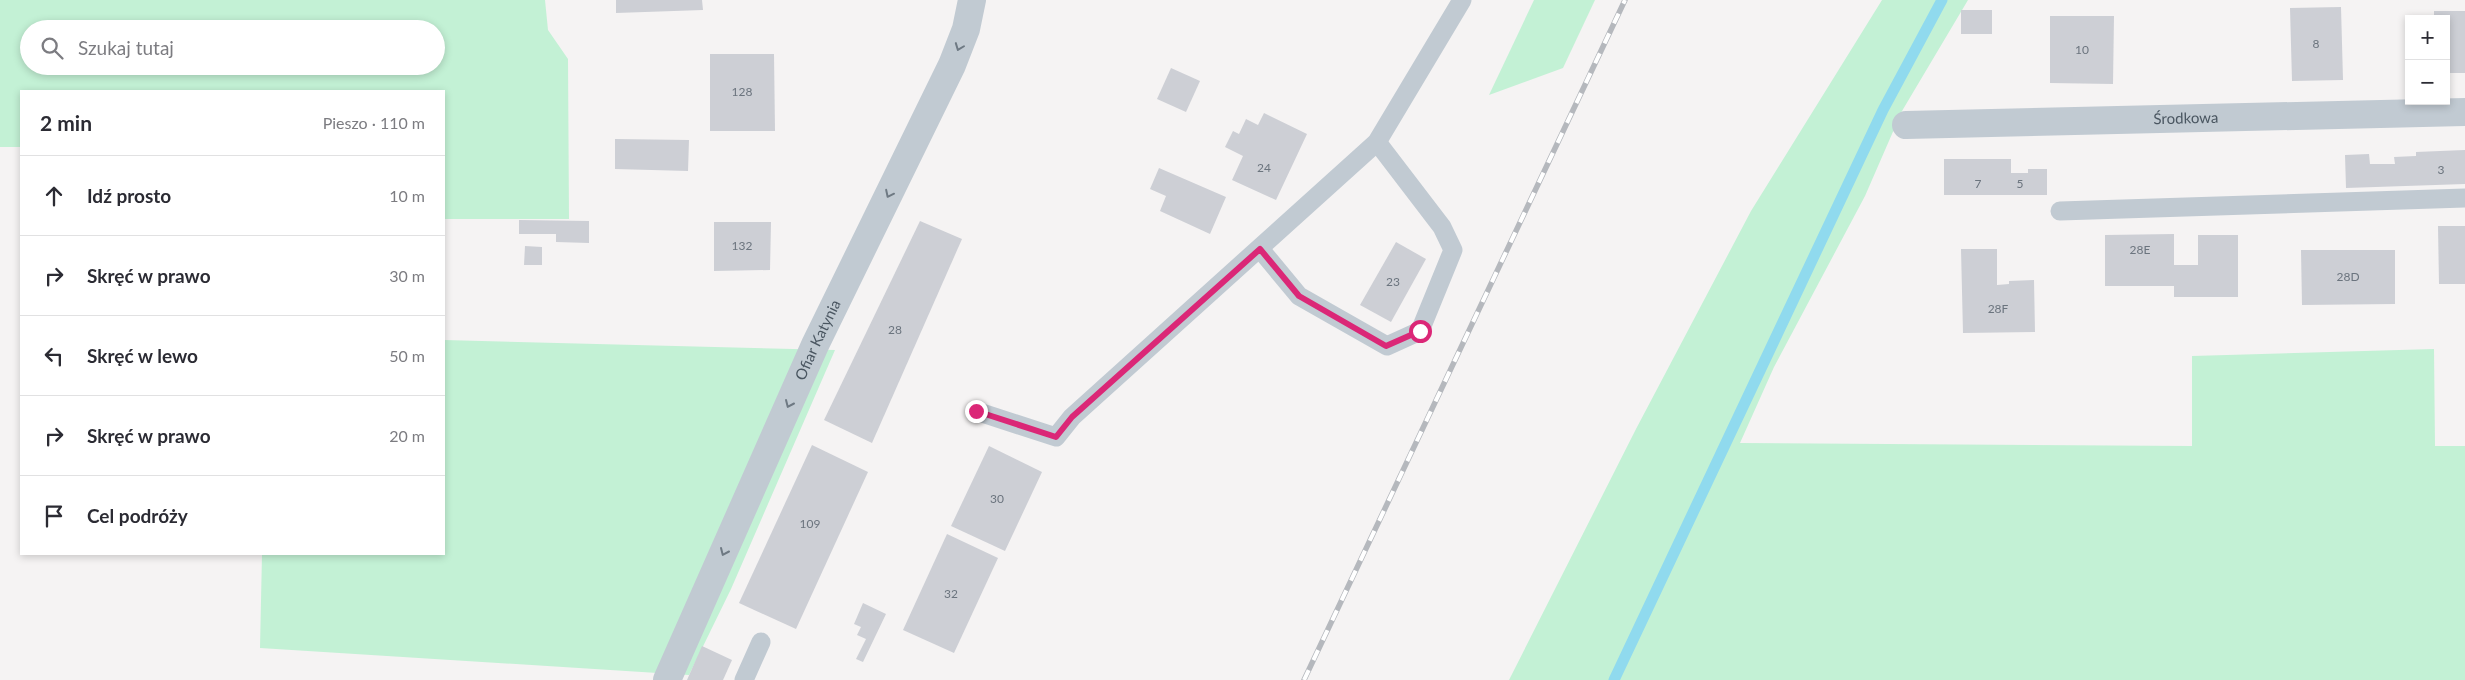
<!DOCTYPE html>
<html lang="pl">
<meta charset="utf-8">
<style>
body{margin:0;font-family:Lato,sans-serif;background:#f2f2f3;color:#2b2b33}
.controls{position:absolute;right:15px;top:15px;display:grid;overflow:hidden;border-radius:0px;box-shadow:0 2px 8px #0003}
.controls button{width:45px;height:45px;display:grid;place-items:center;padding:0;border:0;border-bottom:1px solid #e1e1e2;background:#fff;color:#2b2b33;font:25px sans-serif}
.stop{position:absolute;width:15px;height:15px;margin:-11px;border:4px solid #db2777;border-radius:50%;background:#fff}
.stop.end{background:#db2777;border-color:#fff;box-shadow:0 1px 5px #0008}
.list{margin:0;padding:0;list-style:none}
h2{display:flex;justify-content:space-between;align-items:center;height:65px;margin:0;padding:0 20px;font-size:21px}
h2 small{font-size:16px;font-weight:400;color:#7c7c81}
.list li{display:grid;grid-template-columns:32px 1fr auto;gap:15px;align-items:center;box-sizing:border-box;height:80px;padding:0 20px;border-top:1px solid #e1e1e2}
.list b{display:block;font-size:19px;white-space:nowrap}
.list em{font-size:16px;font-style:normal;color:#7c7c81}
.icon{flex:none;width:28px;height:28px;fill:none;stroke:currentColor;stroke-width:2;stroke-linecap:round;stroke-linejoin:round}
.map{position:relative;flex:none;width:2465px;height:680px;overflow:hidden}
.search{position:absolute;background:#fff;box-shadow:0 2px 8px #0003;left:20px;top:20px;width:425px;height:55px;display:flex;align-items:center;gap:12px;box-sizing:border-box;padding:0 18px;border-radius:28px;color:#7c7c81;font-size:19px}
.panel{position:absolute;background:#fff;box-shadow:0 2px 8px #0003;left:20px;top:90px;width:425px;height:465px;border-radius:0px}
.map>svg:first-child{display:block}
.green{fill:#c3f1d5;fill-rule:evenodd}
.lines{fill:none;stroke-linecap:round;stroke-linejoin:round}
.stream{stroke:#90daee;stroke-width:11}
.building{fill:#cdcfd5}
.service{stroke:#c1cad2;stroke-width:19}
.minor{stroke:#c1cad2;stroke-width:28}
.rail-casing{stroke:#b5b8bd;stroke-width:5.5}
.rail{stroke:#fff;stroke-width:4;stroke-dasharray:11;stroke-linecap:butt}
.oneway{stroke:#6e7983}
.route{stroke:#db2777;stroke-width:6}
.labels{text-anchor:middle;stroke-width:4;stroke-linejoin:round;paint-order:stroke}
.number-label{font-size:12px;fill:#6b747e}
.street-label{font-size:15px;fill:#4a5661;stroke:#fff}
</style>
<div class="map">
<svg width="2465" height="680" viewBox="0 0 2465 680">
<rect width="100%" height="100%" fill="#f5f3f3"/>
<!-- green -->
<g class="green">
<path d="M0 0H545L548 30 568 59 569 219H444V91H21V147H0ZM29 29H436V66H29Z"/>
<path d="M1534 0H1595L1563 68 1489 95Z"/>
<path d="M1882 0H1968L1902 111 1865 196 1774 367 1740 443 2192 446V356L2434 349 2435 446H2465V680H1509L1636 429 1751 211Z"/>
<path d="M444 340 835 350 731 589 689 675 260 648 262 554H444Z"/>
</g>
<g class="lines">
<!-- stream -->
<path class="stream" d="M1614 680 1883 110 1942 0"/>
</g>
<!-- building -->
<g class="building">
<path d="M616 0H702L703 10 616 13Z"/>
<path d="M2341 7 2343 80 2292 81 2290 8Z"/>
<rect x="1961" y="10" width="31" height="24"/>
<path d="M2434 11H2465V73H2446V19H2434Z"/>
<path d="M2050 16H2114L2113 84 2050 83Z"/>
<path d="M710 54H774L775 131H710Z"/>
<path d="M1171 68 1200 81 1186 112 1157 99Z"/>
<path d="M1264 113 1307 134 1276 200 1232 180 1243 156 1225 147 1233 131 1239 134 1246 119 1258 125Z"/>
<path d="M615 139 689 140 688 171 615 169Z"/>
<path d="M2465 150V184L2346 188 2345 155 2369 154 2370 164H2395L2394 157 2416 156V152Z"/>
<path d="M1944 159H2011V173H2028V169H2047V195H1944Z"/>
<path d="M1159 168 1226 197 1210 234 1160 211 1166 196 1150 189Z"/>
<path d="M519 220 589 221V243L556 242V234H519Z"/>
<path d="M920 221 962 239 872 443 824 420Z"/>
<path d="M714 222H771L770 270 714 271Z"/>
<path d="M2438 226H2465V284H2439Z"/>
<path d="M2174 234V265H2198V235H2238V297H2174V286H2105V235Z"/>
<path d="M1396 242 1426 259 1391 322 1360 305Z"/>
<path d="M525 246 542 247V265H524Z"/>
<path d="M1961 249H1997V285L2009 284V281L2034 280 2035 332 1963 333Z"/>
<path d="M2301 250H2395V304L2302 305Z"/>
<path d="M812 445 868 472 796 629 739 603Z"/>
<path d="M989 446 1042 472 1005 551 951 526Z"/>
<path d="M947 534 998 558 954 653 903 630Z"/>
<path d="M863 603 886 614 863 662 856 659 866 639 857 635 861 627 854 624Z"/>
<path d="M702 646 732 660 723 680H687Z"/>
</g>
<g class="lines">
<!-- service -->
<g class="service">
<path d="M2060 211 2465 198"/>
<path d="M1260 249 1299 296 1387 346 1420 331 1453 250 1442 227 1377 142"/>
<path d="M976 411 1056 437 1072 417 1377 142 1462 0"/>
<path d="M744 680 761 642"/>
</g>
<!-- minor -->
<g class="minor">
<path id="s1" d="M1906 125 2465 112"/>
<path id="s2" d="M667 680 815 345 952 65 966 29 972 0"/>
</g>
<defs>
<path id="rail" d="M1304 680 1625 0"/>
</defs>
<!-- rail casing -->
<use href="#rail" class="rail-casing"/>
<!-- rail -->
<use href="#rail" class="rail"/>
</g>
<!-- one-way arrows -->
<defs><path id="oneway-chevron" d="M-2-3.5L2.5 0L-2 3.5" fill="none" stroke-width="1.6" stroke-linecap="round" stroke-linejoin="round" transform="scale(1.25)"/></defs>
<g class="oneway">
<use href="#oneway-chevron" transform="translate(959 47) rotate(111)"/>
<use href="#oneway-chevron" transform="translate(889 194) rotate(116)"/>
<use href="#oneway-chevron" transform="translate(789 404) rotate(114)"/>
<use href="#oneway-chevron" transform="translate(724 552) rotate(114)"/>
</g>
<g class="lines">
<!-- route -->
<path class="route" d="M976 411 1056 437 1072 417 1260 249 1299 296 1386 346 1420 331"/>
</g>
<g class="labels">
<!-- number labels -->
<g class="number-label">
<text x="2316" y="48">8</text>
<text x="2082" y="54">10</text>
<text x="742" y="96">128</text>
<text x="1264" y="172">24</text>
<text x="2441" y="174">3</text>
<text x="1978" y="188">7</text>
<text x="2020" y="188">5</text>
<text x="742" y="250">132</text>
<text x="2140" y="254">28E</text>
<text x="2348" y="281">28D</text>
<text x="1393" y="286">23</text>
<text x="1998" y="313">28F</text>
<text x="895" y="334">28</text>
<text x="997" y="503">30</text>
<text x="810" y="528">109</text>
<text x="951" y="598">32</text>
</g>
<!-- street labels -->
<g class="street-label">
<text dy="5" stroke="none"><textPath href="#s1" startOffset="280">Środkowa</textPath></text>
<text dy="5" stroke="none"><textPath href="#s2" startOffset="372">Ofiar Katynia</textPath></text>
</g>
</g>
</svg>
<div class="controls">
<button>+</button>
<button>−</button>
</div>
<div class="stop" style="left:1420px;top:331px"></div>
<div class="stop end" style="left:976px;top:411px"></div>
<div class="search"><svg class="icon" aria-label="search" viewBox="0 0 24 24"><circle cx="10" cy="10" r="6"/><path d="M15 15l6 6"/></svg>Szukaj tutaj</div>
<section class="panel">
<h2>2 min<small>Pieszo · 110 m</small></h2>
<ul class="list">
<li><svg class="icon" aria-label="ahead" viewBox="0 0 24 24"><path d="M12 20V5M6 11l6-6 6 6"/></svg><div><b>Idź prosto</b></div><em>10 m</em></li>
<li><svg class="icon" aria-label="right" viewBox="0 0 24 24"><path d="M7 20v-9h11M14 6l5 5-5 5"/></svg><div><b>Skręć w prawo</b></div><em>30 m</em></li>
<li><svg class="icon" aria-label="left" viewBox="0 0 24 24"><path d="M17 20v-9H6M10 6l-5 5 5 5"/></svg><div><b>Skręć w lewo</b></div><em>50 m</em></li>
<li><svg class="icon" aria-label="right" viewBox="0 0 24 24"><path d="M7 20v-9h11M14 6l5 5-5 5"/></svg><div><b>Skręć w prawo</b></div><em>20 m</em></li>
<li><svg class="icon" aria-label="arrive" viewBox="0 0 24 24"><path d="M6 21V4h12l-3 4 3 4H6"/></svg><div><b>Cel podróży</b></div></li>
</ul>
</section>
</div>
